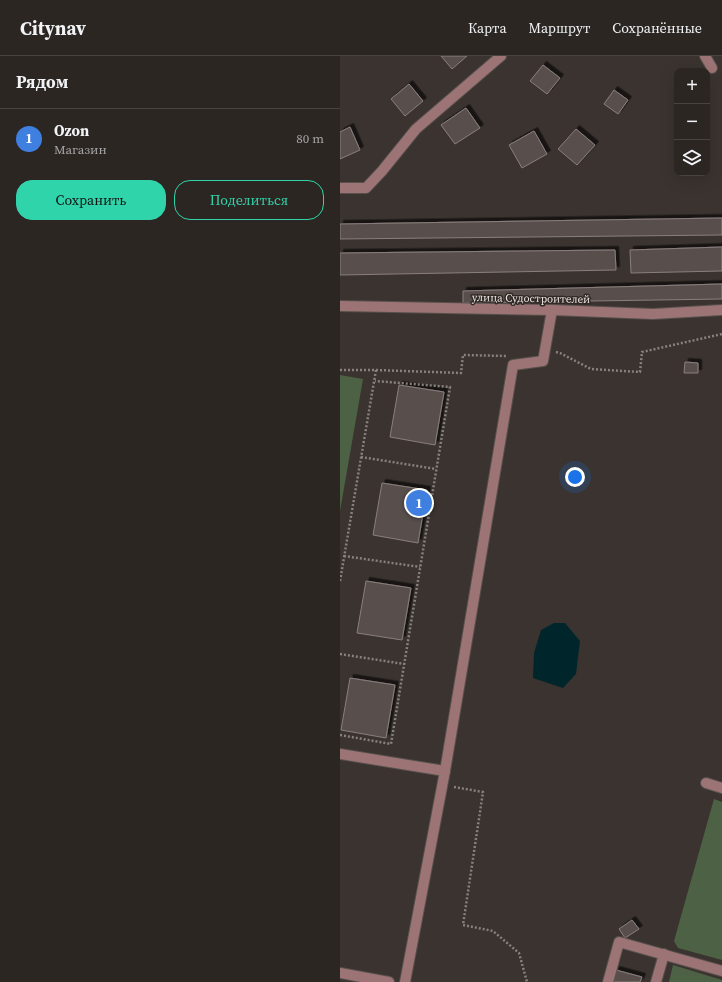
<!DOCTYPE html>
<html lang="ru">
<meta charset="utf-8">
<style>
body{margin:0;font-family:"Source Serif 4",serif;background:#342e2b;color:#f1f3f6}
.controls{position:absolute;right:12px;top:12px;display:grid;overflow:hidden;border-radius:8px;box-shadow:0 4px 16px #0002}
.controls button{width:36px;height:36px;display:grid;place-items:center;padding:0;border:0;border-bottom:1px solid #484341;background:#2c2623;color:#f1f3f6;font:20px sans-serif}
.you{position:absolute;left:235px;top:421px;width:14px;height:14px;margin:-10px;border:3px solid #fff;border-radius:50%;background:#1a73e8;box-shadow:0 0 0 6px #1a73e833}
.badge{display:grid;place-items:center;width:26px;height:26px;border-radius:50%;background:#30d4aa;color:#fff;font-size:13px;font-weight:700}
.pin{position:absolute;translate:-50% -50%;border:2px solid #fff;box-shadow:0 1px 4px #0006}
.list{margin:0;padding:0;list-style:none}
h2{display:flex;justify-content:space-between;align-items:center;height:52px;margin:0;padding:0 16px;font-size:17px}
h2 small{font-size:13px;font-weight:400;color:#a6a5a6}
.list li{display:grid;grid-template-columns:26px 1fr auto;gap:12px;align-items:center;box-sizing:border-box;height:60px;padding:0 16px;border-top:1px solid #484341}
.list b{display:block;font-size:15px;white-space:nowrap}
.list p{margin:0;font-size:13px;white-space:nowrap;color:#a6a5a6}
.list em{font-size:13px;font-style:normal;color:#a6a5a6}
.actions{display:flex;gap:8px;padding:12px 16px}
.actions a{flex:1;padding:9px 0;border:1px solid #30d4aa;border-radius:16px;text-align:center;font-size:14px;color:#30d4aa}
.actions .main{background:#30d4aa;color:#111}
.icon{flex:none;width:22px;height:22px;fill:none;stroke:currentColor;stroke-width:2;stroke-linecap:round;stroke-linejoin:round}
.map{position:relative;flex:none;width:382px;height:926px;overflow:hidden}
header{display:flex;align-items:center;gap:24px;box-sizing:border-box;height:56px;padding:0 20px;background:#2c2623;border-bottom:1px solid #484341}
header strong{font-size:19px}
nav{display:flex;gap:22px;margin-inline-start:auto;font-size:14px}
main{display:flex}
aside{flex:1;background:#2c2623}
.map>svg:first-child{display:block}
.green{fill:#4d6245}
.water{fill:#00262c}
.building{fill:#59504e;stroke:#897f7d;filter:url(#shadow)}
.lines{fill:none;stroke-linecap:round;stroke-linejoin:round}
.minor-casing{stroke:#57504c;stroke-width:12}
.path{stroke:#88817e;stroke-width:2.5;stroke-dasharray:2 2;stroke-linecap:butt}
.minor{stroke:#9d7475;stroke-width:10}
.labels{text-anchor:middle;stroke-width:3;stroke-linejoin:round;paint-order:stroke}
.street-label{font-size:11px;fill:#ede8e5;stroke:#302925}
</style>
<header>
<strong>Citynav</strong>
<nav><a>Карта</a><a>Маршрут</a><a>Сохранённые</a></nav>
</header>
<main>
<aside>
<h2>Рядом<small></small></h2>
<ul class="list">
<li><span class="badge" style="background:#3f7fe0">1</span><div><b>Ozon</b><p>Магазин</p></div><em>80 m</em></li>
</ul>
<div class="actions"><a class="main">Сохранить</a><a>Поделиться</a></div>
</aside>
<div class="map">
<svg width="382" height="926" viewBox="0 0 382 926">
<defs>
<filter id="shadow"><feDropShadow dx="3.5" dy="-3.5" stdDeviation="0" flood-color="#0009"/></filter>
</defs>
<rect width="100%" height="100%" fill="#3a332f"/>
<!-- green -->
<g class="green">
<path d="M0 319 23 323 0 455Z"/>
<path d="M374 743 382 746V904L338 892 334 885Z"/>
<path d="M333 909 382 924V926H329Z"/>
</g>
<!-- water -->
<path class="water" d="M214 567H225L240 585 236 618 223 632 193 622 194 597 201 574Z"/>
<!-- building -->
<g class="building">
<path d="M101 0H127L112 13Z"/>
<path d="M203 9 220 22 207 38 190 25Z"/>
<path d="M69 28 83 45 65 60 51 43Z"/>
<path d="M274 34 288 44 278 58 264 48Z"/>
<path d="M126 52 140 72 115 88 101 69Z"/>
<path d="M10 71 20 94 0 103V76Z"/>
<path d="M236 73 255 89 237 109 218 93Z"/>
<path d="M194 75 207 98 182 112 169 89Z"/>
<path d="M382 162V179L0 183V168Z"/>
<path d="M382 191V215L291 217 290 194Z"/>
<path d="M275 194 276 214 0 219V197Z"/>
<path d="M382 228V243L123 247V235Z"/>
<path d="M345 306 358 307V317H344Z"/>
<path d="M59 329 104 336 95 389 50 381Z"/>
<path d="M42 427 87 434 78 487 33 479Z"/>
<path d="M26 525 71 532 62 584 17 577Z"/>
<path d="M10 622 55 629 46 682 1 674Z"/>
<path d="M292 864 299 873 285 882 279 873Z"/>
<path d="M276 914 302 921 300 926H273Z"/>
</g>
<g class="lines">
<defs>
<g id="minor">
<path d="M365 0 372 12"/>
<path d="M0 132H26L42 115 76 73 161 0"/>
<path d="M0 250 212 254 313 258 382 254"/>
<path d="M0 698 105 715"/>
<path d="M366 727 382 732"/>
<path d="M0 917 49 926"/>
<path d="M65 926 105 715 173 309 203 305 212 254"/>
<path d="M268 926 279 886 382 915"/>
<path d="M316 926 324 898"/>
</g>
</defs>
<!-- minor casing -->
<use href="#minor" class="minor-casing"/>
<!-- path -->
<g class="path">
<path d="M216 296 220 297 251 313 300 316 302 296 382 278"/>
<path d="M0 314H36L0 525"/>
<path d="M36 314 121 317 123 299 166 300"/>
<path d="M21 401 96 413"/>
<path d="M4 500 80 511"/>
<path d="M0 598 64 608"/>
<path d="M0 679 51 688 110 331 35 325"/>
<path d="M114 731 143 736 123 869 153 875 179 897 187 926"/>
</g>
<!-- minor -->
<use href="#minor" class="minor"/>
</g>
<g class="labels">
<!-- street labels -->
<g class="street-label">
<text transform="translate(191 242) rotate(1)" y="4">улица Судостроителей</text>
</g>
</g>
</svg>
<div class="controls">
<button>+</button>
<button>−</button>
<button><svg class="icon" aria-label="layers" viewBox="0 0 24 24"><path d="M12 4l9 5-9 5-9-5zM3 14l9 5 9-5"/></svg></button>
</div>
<div class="you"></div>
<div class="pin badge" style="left:79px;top:447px;background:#3f7fe0">1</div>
</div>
</main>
